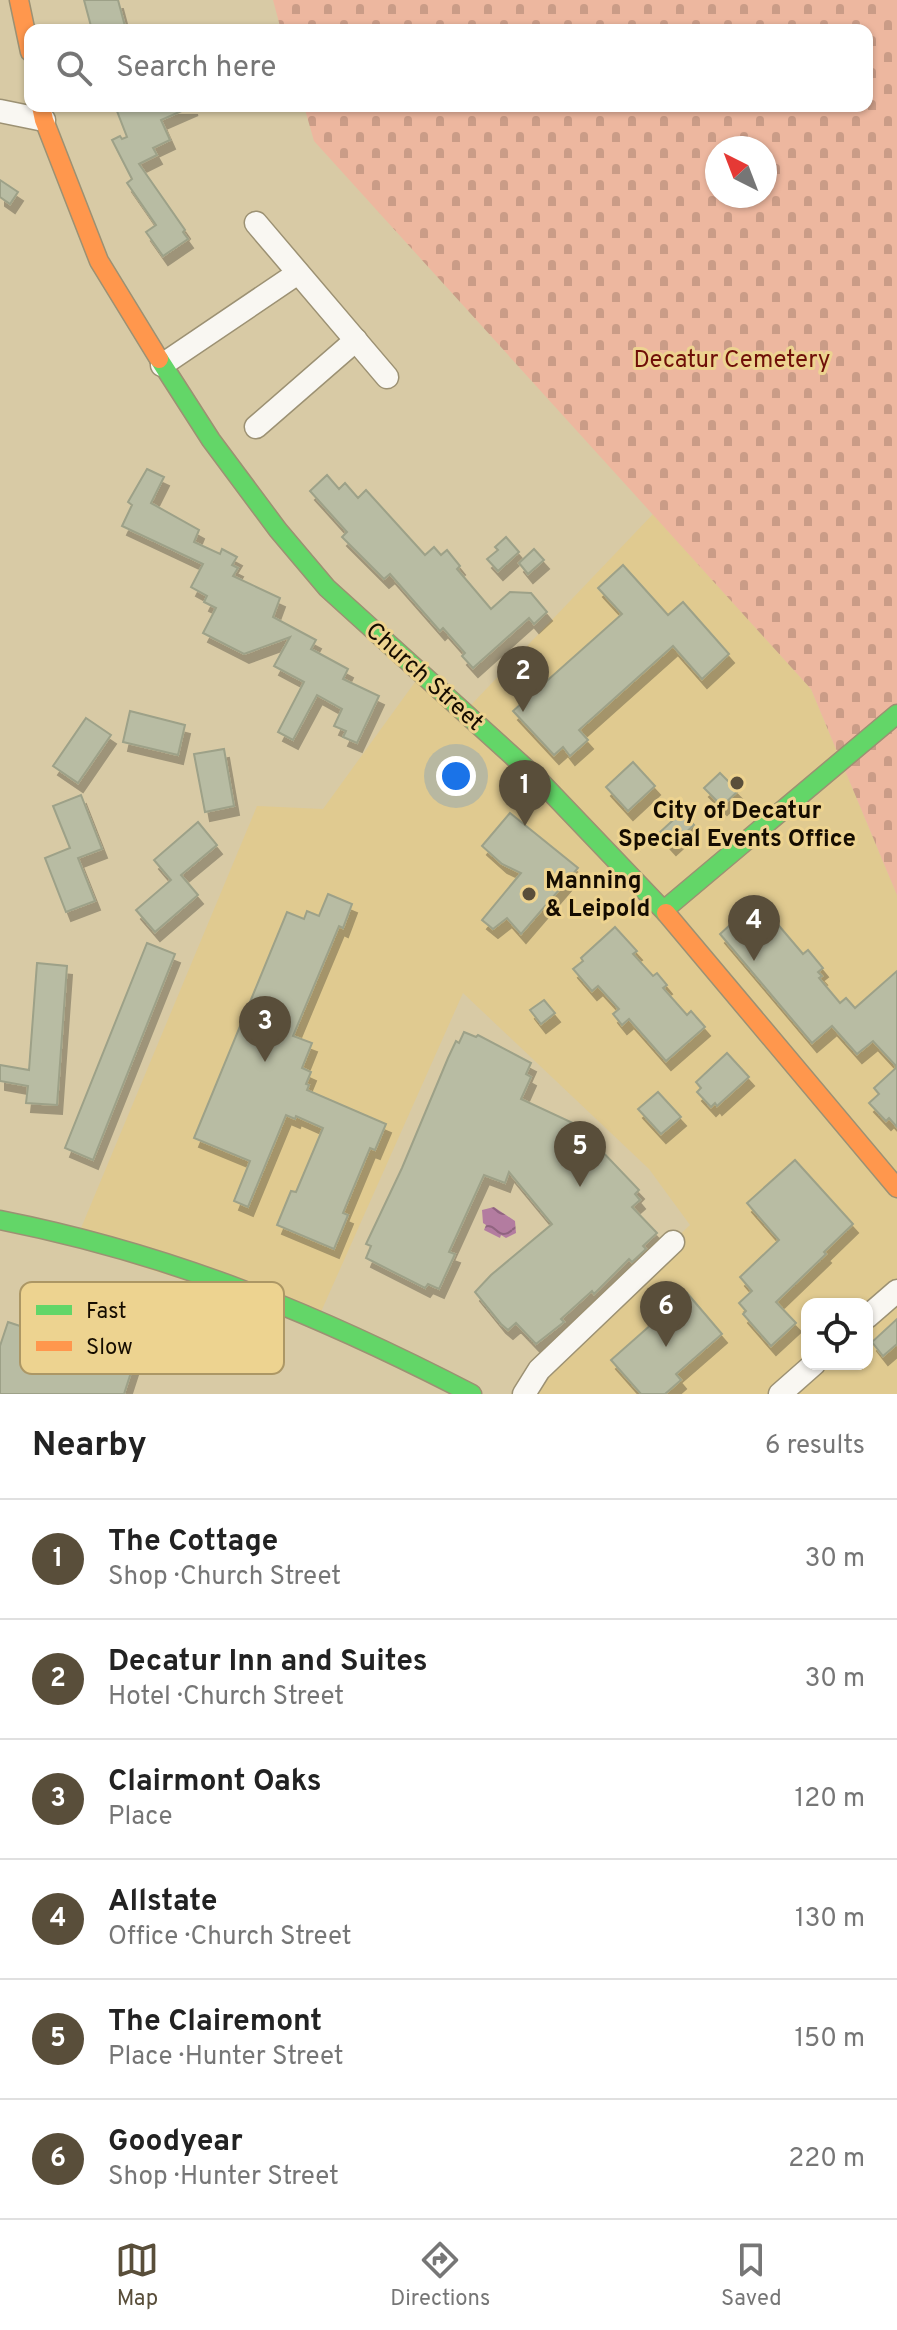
<!DOCTYPE html>
<meta charset="utf-8">
<style>
body{margin:0;font-family:Overpass,sans-serif;background:#f6f6f6;color:#222}
.controls{position:absolute;right:24px;bottom:24px;display:grid;overflow:hidden;border-radius:16px;box-shadow:0 2px 6px #0004}
.controls button{width:72px;height:72px;display:grid;place-items:center;padding:0;border:0;border-bottom:2px solid #e0e0e0;background:#fff;color:#222;font:40px sans-serif}
.compass{position:absolute;left:705px;top:136px;width:72px;height:72px;border-radius:50%;background:#fff;box-shadow:0 2px 6px #0004;rotate:318deg}
.you{position:absolute;left:456px;top:776px;width:28px;height:28px;margin:-20px;border:6px solid #fff;border-radius:50%;background:#1a73e8;box-shadow:0 0 0 12px #1a73e833}
.badge{display:grid;place-items:center;width:52px;height:52px;border-radius:50%;background:#594e3a;color:#fff;font-size:26px;font-weight:700}
.pin{position:absolute;translate:-50% -66px;filter:drop-shadow(0 2px 4px #0008)}
.pin::after{content:'';position:absolute;top:42px;width:28px;height:24px;background:inherit;clip-path:polygon(0 0,100% 0,50% 100%)}
.list{margin:0;padding:0;list-style:none}
h2{display:flex;justify-content:space-between;align-items:center;height:104px;margin:0;padding:0 32px;font-size:34px}
h2 small{font-size:26px;font-weight:400;color:#767676}
.list li{display:grid;grid-template-columns:52px 1fr auto;gap:24px;align-items:center;box-sizing:border-box;height:120px;padding:0 32px;border-top:2px solid #e0e0e0}
.list b{display:block;font-size:30px;white-space:nowrap}
.list p{margin:0;font-size:26px;white-space:nowrap;color:#767676}
.list em{font-size:26px;font-style:normal;color:#767676}
.icon{flex:none;width:44px;height:44px;fill:none;stroke:currentColor;stroke-width:2;stroke-linecap:round;stroke-linejoin:round}
.map{position:relative;flex:none;width:897px;height:1394px;overflow:hidden}
.search{position:absolute;background:#fff;box-shadow:0 2px 6px #0004;left:24px;right:24px;top:24px;height:88px;display:flex;align-items:center;gap:20px;box-sizing:border-box;padding:0 28px;border-radius:16px;color:#767676;font-size:30px}
.sheet{height:824px;background:#fff}
nav{display:flex;justify-content:space-around;align-items:center;box-sizing:border-box;height:112px;border-top:2px solid #e0e0e0;background:#fff;font-size:22px;color:#767676}
nav a{display:grid;justify-items:center;gap:4px}
nav .on{color:#594e3a}
.map>svg:first-child{display:block}
.built{fill:#e0ca90;fill-rule:evenodd}
.cemetery{fill:url(#cemetery-stones);fill-rule:evenodd}
.water{fill:url(#water-waves)}
.building{fill:#b8bca3;stroke:#9da188;stroke-width:2;filter:url(#shadow)}
.lines{fill:none;stroke-linecap:round;stroke-linejoin:round}
.street-casing{stroke:#9c9173;stroke-width:25}
.fast-casing{stroke:#9c9173;stroke-width:21}
.slow-casing{stroke:#9c9173;stroke-width:21}
.street{stroke:#f9f7f2;stroke-width:22}
.fast{stroke:#63d668;stroke-width:18}
.slow{stroke:#ff974d;stroke-width:18}
.poi-dot{fill:#594e3a;stroke:#edd390;stroke-width:3}
.labels{text-anchor:middle;stroke-width:6;stroke-linejoin:round;paint-order:stroke}
.park-label{font-size:24px;fill:#6f0f08;stroke:#edd390}
.street-label{font-size:24px;fill:#150c00;stroke:#edd390}
.poi-label{font-size:24px;font-weight:bold;fill:#150c00;stroke:#edd390}
.key{fill:#edd390;stroke:#ac9765;stroke-width:2}
.key-label{font-size:22px;fill:#150c00}
</style>
<div class="map">
<svg width="897" height="1394" viewBox="0 0 897 1394">
<defs>
<pattern id="cemetery-stones" width="16" height="16" patternUnits="userSpaceOnUse" patternTransform="scale(2)"><rect width="16" height="16" fill="#edb79f"/><path d="M2 7V4a2 2 0 0 1 4 0v3zM10 15v-3a2 2 0 0 1 4 0v3z" fill="#ca9c87"/></pattern>
<pattern id="water-waves" width="16" height="10" patternUnits="userSpaceOnUse" patternTransform="scale(2)"><rect width="16" height="10" fill="#b37ca0"/><path d="M0 5q4-4 8 0t8 0" fill="none" stroke="#906480"/></pattern>
<filter id="shadow"><feDropShadow dx="5" dy="9" stdDeviation="0" flood-color="#0004"/></filter>
</defs>
<rect width="100%" height="100%" fill="#d8caa5"/>
<!-- built -->
<path class="built" d="M653 514 811 689 897 895V1394H514L690 1225 649 1169 463 993 316 1323 74 1245 257 806 323 809 423 671 469 707ZM807 1304H867V1364H807Z"/>
<!-- cemetery -->
<path class="cemetery" d="M273 0H897V895L811 689 314 141 304 106H867V30H281ZM717 148H765V196H717Z"/>
<!-- water -->
<path class="water" d="M494 1207 515 1221 516 1233 506 1238 501 1235 500 1238 484 1230 486 1225 483 1223 482 1210Z"/>
<!-- building -->
<g class="building">
<path d="M84 0H118L126 30H92Z"/>
<path d="M115 106H193L161 120 170 140 153 148 157 155 139 164 185 230 183 232 188 239 163 256 146 232 156 225 127 183 132 179 112 140 120 136 122 139 127 137Z"/>
<path d="M0 180 18 192 10 204 0 197Z"/>
<path d="M147 469 164 477 151 503 199 530 194 542 220 554 222 549 237 557 232 565 238 568 233 576 280 598 273 617 316 640 311 649 348 669 343 679 379 696 357 743 343 737 346 731 334 726 342 709 317 695 293 740 278 732 304 682 274 666 290 637 244 654 203 633 216 608 204 602 207 596 191 587 203 564 122 526 132 505 128 502Z"/>
<path d="M327 475 339 489 345 483 358 498 366 490 425 555 434 547 441 555 447 550 460 566 457 569 491 609 510 592 531 593 547 612 534 624 529 618 473 668 462 656 465 653 443 628 440 631 390 574 384 579 342 537 347 532 310 491Z"/>
<path d="M506 537 519 552 498 571 487 559 498 550 495 547Z"/>
<path d="M534 549 544 560 528 574 519 563Z"/>
<path d="M623 565 668 615 683 602 729 654 702 679 673 646 579 730 588 740 570 756 563 747 554 755 513 711 622 614 598 588Z"/>
<path d="M130 711 185 725 178 755 123 742Z"/>
<path d="M86 718 111 735 78 783 53 766Z"/>
<path d="M224 749 234 806 205 812 194 754Z"/>
<path d="M633 762 655 786 628 811 606 787Z"/>
<path d="M720 773 738 791 722 806 704 788Z"/>
<path d="M81 795 102 849 78 858 95 901 66 912 45 858 70 848 53 806Z"/>
<path d="M682 812 694 825 671 846 659 833Z"/>
<path d="M510 813 578 868 521 934 507 918 493 929 482 920 521 873 502 864 482 846Z"/>
<path d="M198 822 217 845 181 875 198 895 155 932 136 910 171 880 154 860Z"/>
<path d="M328 894 352 904 343 928 339 926 293 1036 312 1043 302 1068 311 1072 306 1084 309 1085 307 1090 386 1124 375 1150 370 1148 343 1213 348 1215 334 1249 277 1225 291 1191 296 1192 323 1128 296 1116 295 1119 286 1115 248 1207 234 1201 250 1161 194 1138 287 912 304 919 307 911 319 916Z"/>
<path d="M751 906 770 926 775 921 803 954 808 950 823 968 818 972 822 976 819 978 840 1003 846 998 855 1008 897 971V1127L889 1118 886 1121 869 1103 879 1094 874 1088 897 1067 873 1041 857 1054 832 1026 812 1043 720 934Z"/>
<path d="M615 927 637 951 633 954 653 976 657 973 667 985 663 988 687 1015 691 1011 705 1027 666 1061 629 1019 622 1025 613 1014 619 1009 598 986 592 991 573 969 583 961 581 958Z"/>
<path d="M147 943 175 954 93 1160 65 1148Z"/>
<path d="M37 963 67 966 57 1105 26 1103 28 1086 0 1081V1065L29 1070Z"/>
<path d="M544 1000 555 1013 541 1024 530 1010Z"/>
<path d="M464 1032 476 1037 478 1035 531 1063 526 1074 531 1077 521 1099 575 1124 574 1127 594 1150 598 1147 639 1190 635 1194 640 1200 632 1207 657 1233 643 1246 646 1249 632 1262 629 1259 594 1294 592 1291 561 1319 564 1322 536 1344 516 1323 508 1330 501 1324 475 1292 491 1275 552 1224 509 1172 505 1183 484 1175 449 1252 455 1254 439 1289 428 1284 425 1288 366 1258 371 1246 366 1244 402 1168 448 1058 456 1041 459 1043Z"/>
<path d="M727 1053 749 1077 717 1106 715 1103 711 1107 697 1092 701 1088 696 1082Z"/>
<path d="M658 1092 681 1117 661 1134 638 1109Z"/>
<path d="M795 1160 853 1224 824 1252 826 1254 776 1302 796 1323 771 1346 743 1314 746 1311 739 1303 752 1291 740 1277 779 1240 747 1203Z"/>
<path d="M687 1293 722 1334 676 1374 681 1380 665 1394H641L611 1360Z"/>
<path d="M897 1319V1344L883 1356 872 1342Z"/>
<path d="M8 1322 56 1338 61 1322 78 1327 73 1343 134 1363 124 1394H0V1346Z"/>
</g>
<g class="lines">
<defs>
<g id="street">
<path d="M0 111 44 120"/>
<path d="M256 223 387 377"/>
<path d="M162 365 298 273"/>
<path d="M256 427 356 340"/>
<path d="M867 1317 897 1291"/>
<path d="M524 1394 539 1370 673 1242"/>
<path d="M780 1394 814 1364"/>
</g>
<g id="fast">
<path d="M159 359 211 440 278 530 327 588 539 780 666 913"/>
<path d="M664 910 897 714"/>
<path d="M0 1220C172 1254 317 1314 472 1394"/>
</g>
<g id="slow">
<path d="M19 0 30 52"/>
<path d="M41 106 44 120 99 261 159 359"/>
<path d="M666 913 897 1188"/>
</g>
</defs>
<!-- street casing -->
<use href="#street" class="street-casing"/>
<!-- fast casing -->
<use href="#fast" class="fast-casing"/>
<!-- slow casing -->
<use href="#slow" class="slow-casing"/>
<!-- street -->
<use href="#street" class="street"/>
<!-- fast -->
<use href="#fast" class="fast"/>
<!-- slow -->
<use href="#slow" class="slow"/>
</g>
<!-- markers -->
<g class="poi-dot">
<circle cx="737" cy="783" r="8"/>
<circle cx="529" cy="894" r="8"/>
</g>
<g class="labels">
<!-- park labels -->
<g class="park-label">
<text x="732" y="367">Decatur Cemetery</text>
</g>
<!-- street labels -->
<g class="street-label">
<text transform="translate(425 676) rotate(42)" y="8">Church Street</text>
</g>
<!-- poi labels -->
<g class="poi-label">
<text x="737" y="818">City of Decatur<tspan x="737" dy="28">Special Events Office</tspan></text>
<text x="545" y="888" text-anchor="start">Manning<tspan x="545" dy="28">&amp; Leipold</tspan></text>
</g>
</g>
<!-- legend -->
<rect x="20" y="1282" width="264" height="92" rx="12" class="key"/>
<rect x="36" y="1305" width="36" height="10" fill="#63d668"/>
<rect x="36" y="1341" width="36" height="10" fill="#ff974d"/>
<g class="key-label">
<text x="86" y="1318">Fast</text>
<text x="86" y="1354">Slow</text>
</g>
</svg>
<div class="controls">
<button><svg class="icon" aria-label="locate" viewBox="0 0 24 24"><circle cx="12" cy="12" r="6"/><path d="M12 2v4M12 18v4M2 12h4M18 12h4"/></svg></button>
</div>
<svg class="compass" viewBox="-18 -18 36 36"><path d="M0-13l5 13h-10z" fill="#e53935"/><path d="M0 13l5-13h-10z" fill="#767676"/></svg>
<div class="you"></div>
<div class="pin badge" style="left:525px;top:826px">1</div>
<div class="pin badge" style="left:523px;top:712px">2</div>
<div class="pin badge" style="left:265px;top:1062px">3</div>
<div class="pin badge" style="left:754px;top:961px">4</div>
<div class="pin badge" style="left:580px;top:1187px">5</div>
<div class="pin badge" style="left:666px;top:1347px">6</div>
<div class="search"><svg class="icon" aria-label="search" viewBox="0 0 24 24"><circle cx="10" cy="10" r="6"/><path d="M15 15l6 6"/></svg>Search here</div>
</div>
<section class="sheet">
<h2>Nearby<small>6 results</small></h2>
<ul class="list">
<li><span class="badge">1</span><div><b>The Cottage</b><p>Shop · Church Street</p></div><em>30 m</em></li>
<li><span class="badge">2</span><div><b>Decatur Inn and Suites</b><p>Hotel · Church Street</p></div><em>30 m</em></li>
<li><span class="badge">3</span><div><b>Clairmont Oaks</b><p>Place</p></div><em>120 m</em></li>
<li><span class="badge">4</span><div><b>Allstate</b><p>Office · Church Street</p></div><em>130 m</em></li>
<li><span class="badge">5</span><div><b>The Clairemont</b><p>Place · Hunter Street</p></div><em>150 m</em></li>
<li><span class="badge">6</span><div><b>Goodyear</b><p>Shop · Hunter Street</p></div><em>220 m</em></li>
</ul>
</section>
<nav>
<a class="on"><svg class="icon" aria-label="map" viewBox="0 0 24 24"><path d="M3 6l6-2 6 2 6-2v14l-6 2-6-2-6 2zM9 4v14M15 6v14"/></svg>Map</a>
<a><svg class="icon" aria-label="directions" viewBox="0 0 24 24"><path d="M12 3l9 9-9 9-9-9zM9 14v-3h6M13 9l2 2-2 2"/></svg>Directions</a>
<a><svg class="icon" aria-label="saved" viewBox="0 0 24 24"><path d="M7 4h10v16l-5-4-5 4z"/></svg>Saved</a>
</nav>
